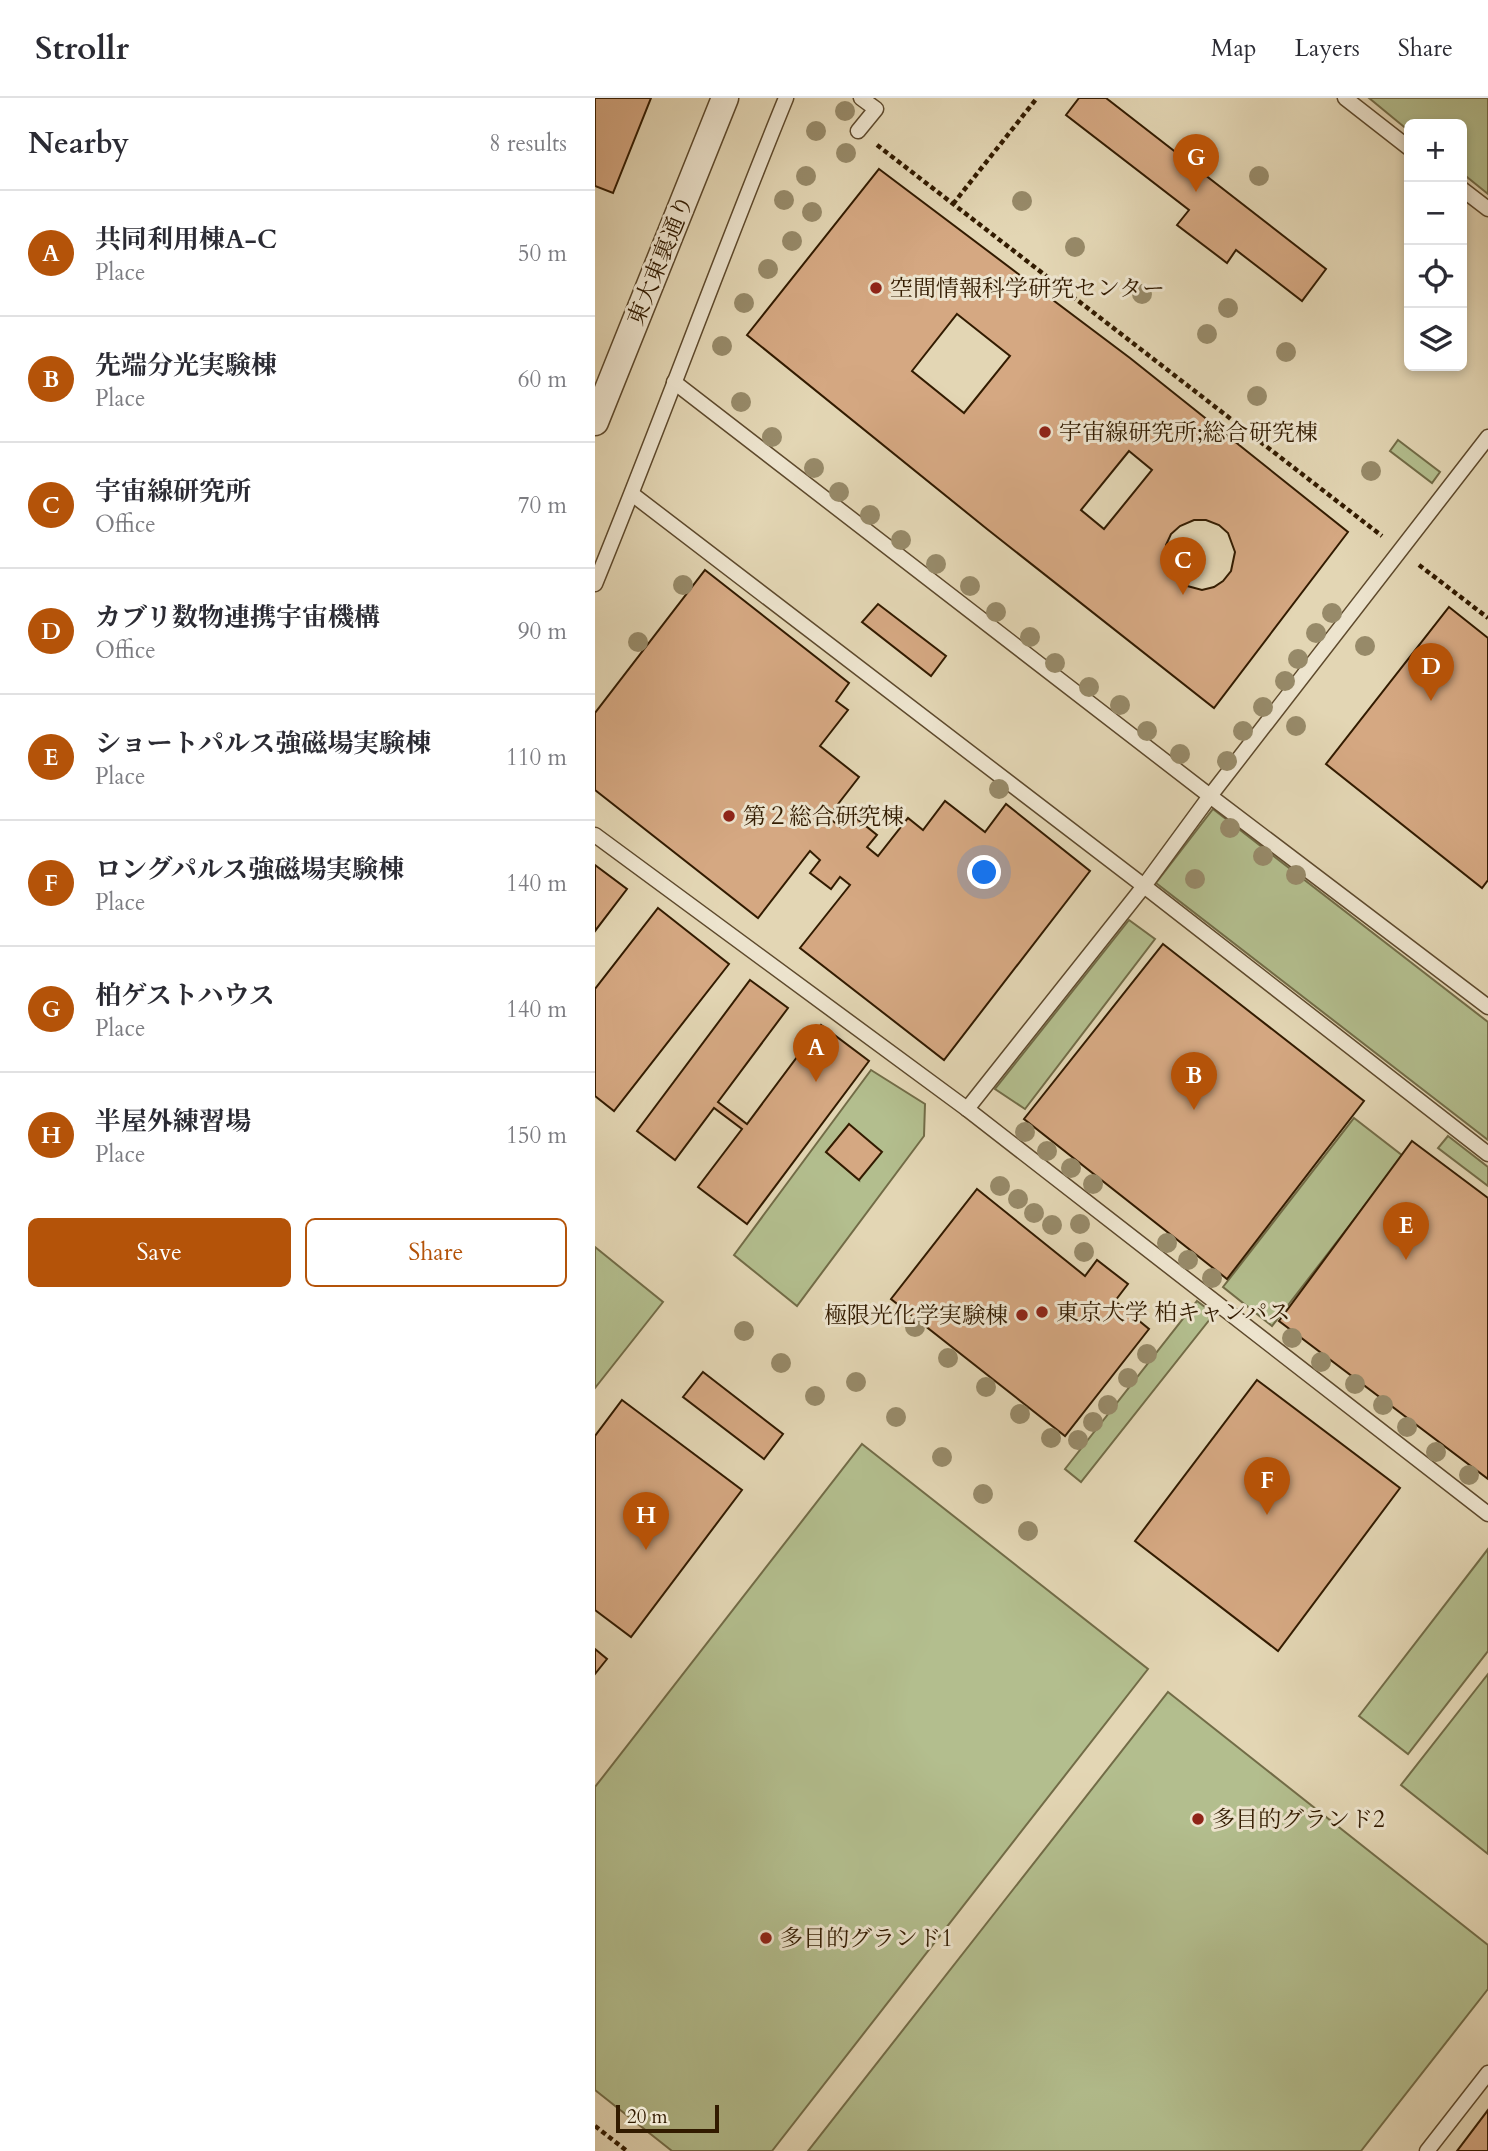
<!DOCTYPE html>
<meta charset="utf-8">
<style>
body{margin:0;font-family:Cardo,"Noto Serif JP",serif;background:#f7f7f7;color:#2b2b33}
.controls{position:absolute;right:21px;top:21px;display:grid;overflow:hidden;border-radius:10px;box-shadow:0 4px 10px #0003}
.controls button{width:63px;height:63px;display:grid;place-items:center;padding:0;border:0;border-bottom:2px solid #e1e1e2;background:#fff;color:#2b2b33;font:35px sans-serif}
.scale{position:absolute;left:21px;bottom:18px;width:103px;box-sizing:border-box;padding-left:7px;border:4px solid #321b00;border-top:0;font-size:19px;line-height:24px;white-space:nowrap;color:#321b00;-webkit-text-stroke:5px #ede4ce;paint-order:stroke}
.you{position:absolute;left:390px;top:775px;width:24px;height:24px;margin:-18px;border:5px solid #fff;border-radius:50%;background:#1a73e8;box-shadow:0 0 0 10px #1a73e833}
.badge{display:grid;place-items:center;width:46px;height:46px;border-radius:50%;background:#b45309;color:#fff;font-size:23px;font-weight:700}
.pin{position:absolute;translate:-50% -58px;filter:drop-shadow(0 2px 4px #0008)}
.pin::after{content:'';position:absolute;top:37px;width:24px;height:21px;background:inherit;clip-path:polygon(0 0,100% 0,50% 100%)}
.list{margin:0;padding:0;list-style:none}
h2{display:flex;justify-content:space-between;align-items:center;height:91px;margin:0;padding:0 28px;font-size:30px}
h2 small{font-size:23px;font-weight:400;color:#7c7c81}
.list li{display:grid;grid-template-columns:46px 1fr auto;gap:21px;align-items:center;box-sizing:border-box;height:126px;padding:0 28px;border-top:2px solid #e1e1e2}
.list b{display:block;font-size:26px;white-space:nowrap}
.list p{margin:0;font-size:23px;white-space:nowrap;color:#7c7c81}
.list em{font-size:23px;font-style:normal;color:#7c7c81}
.actions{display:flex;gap:14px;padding:21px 28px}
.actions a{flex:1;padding:16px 0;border:2px solid #b45309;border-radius:10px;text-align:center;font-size:24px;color:#b45309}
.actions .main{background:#b45309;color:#fff}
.icon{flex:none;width:38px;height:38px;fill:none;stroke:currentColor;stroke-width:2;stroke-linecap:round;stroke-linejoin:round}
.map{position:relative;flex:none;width:893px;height:2053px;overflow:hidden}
header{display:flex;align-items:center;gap:42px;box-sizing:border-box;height:98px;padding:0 35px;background:#fff;border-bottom:2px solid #e1e1e2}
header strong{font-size:33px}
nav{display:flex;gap:38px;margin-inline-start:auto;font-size:24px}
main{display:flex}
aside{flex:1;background:#fff}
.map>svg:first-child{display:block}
.green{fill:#b3be8e;stroke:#726c47;stroke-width:2;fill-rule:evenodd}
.building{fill:#d5a882;stroke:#321b00;stroke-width:2;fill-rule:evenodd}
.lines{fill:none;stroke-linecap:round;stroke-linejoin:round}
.lane-casing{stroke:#5e4a2d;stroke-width:17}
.street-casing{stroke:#5e4a2d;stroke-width:29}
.path{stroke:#321b00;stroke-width:4.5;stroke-dasharray:5 3.5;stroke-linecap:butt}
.lane{stroke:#ede4ce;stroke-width:14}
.street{stroke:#ede4ce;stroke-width:26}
.tree{fill:#978a69}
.poi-dot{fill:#8f2418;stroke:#ede4ce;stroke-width:2.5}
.labels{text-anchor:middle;stroke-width:6;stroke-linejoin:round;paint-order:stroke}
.street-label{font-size:23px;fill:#321b00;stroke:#ede4ce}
.poi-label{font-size:23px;fill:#321b00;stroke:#ede4ce;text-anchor:start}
</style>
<header>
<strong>Strollr</strong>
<nav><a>Map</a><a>Layers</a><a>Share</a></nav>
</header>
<main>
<aside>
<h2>Nearby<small>8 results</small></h2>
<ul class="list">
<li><span class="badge">A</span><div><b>共同利用棟A-C</b><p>Place</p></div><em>50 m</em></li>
<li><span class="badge">B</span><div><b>先端分光実験棟</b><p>Place</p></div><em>60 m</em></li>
<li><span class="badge">C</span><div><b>宇宙線研究所</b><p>Office</p></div><em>70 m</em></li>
<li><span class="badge">D</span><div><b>カブリ数物連携宇宙機構</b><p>Office</p></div><em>90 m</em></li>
<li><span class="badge">E</span><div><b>ショートパルス強磁場実験棟</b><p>Place</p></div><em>110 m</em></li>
<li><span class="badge">F</span><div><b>ロングパルス強磁場実験棟</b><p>Place</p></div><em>140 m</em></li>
<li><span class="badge">G</span><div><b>柏ゲストハウス</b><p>Place</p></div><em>140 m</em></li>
<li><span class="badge">H</span><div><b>半屋外練習場</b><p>Place</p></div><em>150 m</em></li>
</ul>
<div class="actions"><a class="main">Save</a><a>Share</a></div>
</aside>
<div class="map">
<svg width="893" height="2053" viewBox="0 0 893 2053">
<rect width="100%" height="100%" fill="#e3d6b4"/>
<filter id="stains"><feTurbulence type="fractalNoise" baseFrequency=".00286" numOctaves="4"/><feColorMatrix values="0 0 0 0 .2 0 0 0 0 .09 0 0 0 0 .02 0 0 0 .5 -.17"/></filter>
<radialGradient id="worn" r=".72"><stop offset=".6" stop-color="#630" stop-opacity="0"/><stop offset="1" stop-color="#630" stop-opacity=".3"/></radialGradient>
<!-- green -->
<g class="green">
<path d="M774 0H893V96L867 75V26H814V33Z"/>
<path d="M803 342 845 374 837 385 795 353Z"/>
<path d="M618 711 893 924V1042L561 785Z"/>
<path d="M534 822 560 841 430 1011 400 991Z"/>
<path d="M276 972 330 1006 329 1038 202 1208 139 1157ZM254 1027 264 1082 231 1054Z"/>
<path d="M759 1020 808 1058 677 1228 628 1189Z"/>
<path d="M853 1038 893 1069V1088L843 1050Z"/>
<path d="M0 1149 68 1204 0 1290Z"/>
<path d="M602 1203 619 1216 486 1384 470 1371Z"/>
<path d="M267 1346 553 1571 177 2053H77L0 1992V1689Z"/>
<path d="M893 1451V1553L813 1656 764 1618Z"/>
<path d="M893 1576V1756L806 1687Z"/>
<path d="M573 1594 893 1847V1891L766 2053H213Z"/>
</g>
<!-- building -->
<g class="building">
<path d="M0 0H56L18 95 0 88Z"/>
<path d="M484 0H511L731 171 707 203 641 152 632 165 582 127 594 112 471 17Z"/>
<path d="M284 71 535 260 753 434 619 610 392 431 152 237ZM362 216 415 258 369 315 317 273ZM534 353 557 372 509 431 486 412ZM599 422H611L624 427 633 435 640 454 636 473 628 483 619 489 607 492 585 486 574 474 570 462 571 447 576 436 585 428Z"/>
<path d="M110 472 254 585 241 603 253 612 225 648 264 679 233 719 247 730 257 717 282 737 272 749 283 758 313 720 328 732 350 703 390 734 411 706 495 773 349 962 205 850 255 787 245 779 236 791 215 775 225 762 215 753 163 820 0 692V615Z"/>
<path d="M283 506 351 558 336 578 267 524Z"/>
<path d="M854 509 893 540V782L887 790 731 666Z"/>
<path d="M0 767 32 791 0 833Z"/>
<path d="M63 810 134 866 19 1013 0 998V891Z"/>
<path d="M568 846 769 1003 632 1181 429 1021Z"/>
<path d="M155 882 193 910 123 1004 152 1026 226 927 274 963 152 1126 103 1089 147 1031 119 1010 80 1062 42 1033Z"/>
<path d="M254 1026 287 1054 264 1082 231 1054Z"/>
<path d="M817 1043 893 1100V1381L684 1223Z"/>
<path d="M382 1091 490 1178 502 1162 533 1186 520 1203 554 1231 470 1338 296 1201Z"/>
<path d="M108 1274 188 1336 169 1361 88 1299Z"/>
<path d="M662 1282 805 1390 683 1553 540 1443Z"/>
<path d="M27 1302 147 1392 36 1539 0 1512V1338Z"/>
<path d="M0 1551 12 1561 0 1576Z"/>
<path d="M893 2012V2053H862Z"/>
</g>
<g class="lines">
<defs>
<g id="lane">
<path d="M750 0 814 50"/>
<path d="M263 33 281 11 266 0"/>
<path d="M867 91 893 111"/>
<path d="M79 284 615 698 893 909"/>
<path d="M37 396 549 788 893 1056"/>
<path d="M0 486C66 325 125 161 191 0"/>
<path d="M0 737 372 1011 893 1416"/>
<path d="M372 1011 549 788 615 698 893 339"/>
<path d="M832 2053 893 1975"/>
</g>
<path id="street" d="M0 324 130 0"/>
</defs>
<!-- lane casing -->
<use href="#lane" class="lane-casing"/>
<!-- street casing -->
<use href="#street" class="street-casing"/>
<!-- path -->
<g class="path">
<path d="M282 47 787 438"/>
<path d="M358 106 442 0"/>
<path d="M824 467 893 520"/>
<path d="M0 2028 32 2053"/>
</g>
<!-- lane -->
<use href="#lane" class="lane"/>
<!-- street -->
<use href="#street" class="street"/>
</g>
<!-- trees -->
<g class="tree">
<circle cx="250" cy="13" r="10"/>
<circle cx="221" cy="33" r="10"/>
<circle cx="251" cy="55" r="10"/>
<circle cx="211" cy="78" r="10"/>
<circle cx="664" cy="78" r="10"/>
<circle cx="189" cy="102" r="10"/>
<circle cx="427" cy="103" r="10"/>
<circle cx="217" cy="114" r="10"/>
<circle cx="197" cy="143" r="10"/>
<circle cx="480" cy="149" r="10"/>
<circle cx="173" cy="171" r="10"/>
<circle cx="547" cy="196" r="10"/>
<circle cx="149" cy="205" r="10"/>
<circle cx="633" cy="210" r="10"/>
<circle cx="612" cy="236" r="10"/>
<circle cx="127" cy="248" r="10"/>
<circle cx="691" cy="254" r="10"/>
<circle cx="662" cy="298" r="10"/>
<circle cx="146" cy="304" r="10"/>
<circle cx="177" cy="339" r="10"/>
<circle cx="219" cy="370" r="10"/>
<circle cx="776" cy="373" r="10"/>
<circle cx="244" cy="394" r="10"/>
<circle cx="275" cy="417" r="10"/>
<circle cx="306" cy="442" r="10"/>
<circle cx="341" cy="466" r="10"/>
<circle cx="88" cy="487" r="10"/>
<circle cx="375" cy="488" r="10"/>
<circle cx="401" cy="514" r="10"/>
<circle cx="737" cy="515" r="10"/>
<circle cx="721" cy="535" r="10"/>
<circle cx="435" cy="539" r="10"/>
<circle cx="43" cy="544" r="10"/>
<circle cx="770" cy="548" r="10"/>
<circle cx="703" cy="561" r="10"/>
<circle cx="460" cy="565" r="10"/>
<circle cx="690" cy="583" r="10"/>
<circle cx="494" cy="589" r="10"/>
<circle cx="525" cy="607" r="10"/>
<circle cx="668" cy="609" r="10"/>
<circle cx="701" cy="628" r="10"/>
<circle cx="552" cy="633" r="10"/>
<circle cx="648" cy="633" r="10"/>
<circle cx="585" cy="656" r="10"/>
<circle cx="632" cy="663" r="10"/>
<circle cx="404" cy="691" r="10"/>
<circle cx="635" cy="730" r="10"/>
<circle cx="668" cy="758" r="10"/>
<circle cx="701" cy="777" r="10"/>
<circle cx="600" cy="781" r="10"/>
<circle cx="430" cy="1034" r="10"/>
<circle cx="452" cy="1053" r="10"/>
<circle cx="476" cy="1070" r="10"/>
<circle cx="498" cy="1086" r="10"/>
<circle cx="405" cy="1088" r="10"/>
<circle cx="423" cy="1101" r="10"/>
<circle cx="439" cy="1115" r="10"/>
<circle cx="485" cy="1126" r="10"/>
<circle cx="457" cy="1127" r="10"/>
<circle cx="572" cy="1145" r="10"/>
<circle cx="489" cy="1154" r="10"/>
<circle cx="593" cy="1162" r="10"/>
<circle cx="617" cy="1180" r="10"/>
<circle cx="320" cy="1229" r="10"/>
<circle cx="149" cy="1233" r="10"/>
<circle cx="697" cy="1240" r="10"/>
<circle cx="552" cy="1256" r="10"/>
<circle cx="353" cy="1260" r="10"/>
<circle cx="726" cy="1264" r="10"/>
<circle cx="186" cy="1265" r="10"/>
<circle cx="533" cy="1280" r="10"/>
<circle cx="261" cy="1284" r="10"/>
<circle cx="760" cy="1286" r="10"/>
<circle cx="391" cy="1289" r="10"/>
<circle cx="220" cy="1298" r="10"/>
<circle cx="513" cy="1307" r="10"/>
<circle cx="788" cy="1307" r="10"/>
<circle cx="425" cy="1316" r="10"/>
<circle cx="301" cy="1319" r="10"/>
<circle cx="498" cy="1324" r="10"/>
<circle cx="812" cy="1329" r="10"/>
<circle cx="456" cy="1340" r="10"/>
<circle cx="483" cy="1342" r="10"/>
<circle cx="841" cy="1354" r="10"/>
<circle cx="347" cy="1359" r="10"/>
<circle cx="874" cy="1377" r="10"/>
<circle cx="388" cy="1396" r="10"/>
<circle cx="433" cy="1433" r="10"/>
</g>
<!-- markers -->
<g class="poi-dot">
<circle cx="281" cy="190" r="7"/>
<circle cx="450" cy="334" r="7"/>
<circle cx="134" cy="718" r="7"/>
<circle cx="447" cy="1214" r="7"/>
<circle cx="427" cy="1217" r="7"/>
<circle cx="603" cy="1721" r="7"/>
<circle cx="171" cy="1840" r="7"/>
</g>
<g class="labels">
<!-- street labels -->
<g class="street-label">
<text transform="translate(65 162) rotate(-68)" y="8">東大東裏通り</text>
</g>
<!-- poi labels -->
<g class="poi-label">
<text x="295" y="198">空間情報科学研究センター</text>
<text x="464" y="342">宇宙線研究所;総合研究棟</text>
<text x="148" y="726">第２総合研究棟</text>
<text x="461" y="1222">東京大学 柏キャンパス</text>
<text x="413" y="1225" text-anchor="end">極限光化学実験棟</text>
<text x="617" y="1729">多目的グランド2</text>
<text x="185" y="1848">多目的グランド1</text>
</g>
</g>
<rect width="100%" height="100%" filter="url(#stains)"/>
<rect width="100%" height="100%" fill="url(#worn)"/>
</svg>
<div class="controls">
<button>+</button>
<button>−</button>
<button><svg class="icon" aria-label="locate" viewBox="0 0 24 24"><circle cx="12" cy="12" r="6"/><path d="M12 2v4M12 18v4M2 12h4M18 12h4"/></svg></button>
<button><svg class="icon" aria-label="layers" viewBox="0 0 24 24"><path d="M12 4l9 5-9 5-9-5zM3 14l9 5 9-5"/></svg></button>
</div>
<div class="scale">20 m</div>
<div class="you"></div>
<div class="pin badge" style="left:221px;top:984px">A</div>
<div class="pin badge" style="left:599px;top:1012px">B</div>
<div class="pin badge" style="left:588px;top:497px">C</div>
<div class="pin badge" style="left:836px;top:603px">D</div>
<div class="pin badge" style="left:811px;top:1162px">E</div>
<div class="pin badge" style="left:672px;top:1417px">F</div>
<div class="pin badge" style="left:601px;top:94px">G</div>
<div class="pin badge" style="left:51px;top:1452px">H</div>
</div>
</main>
